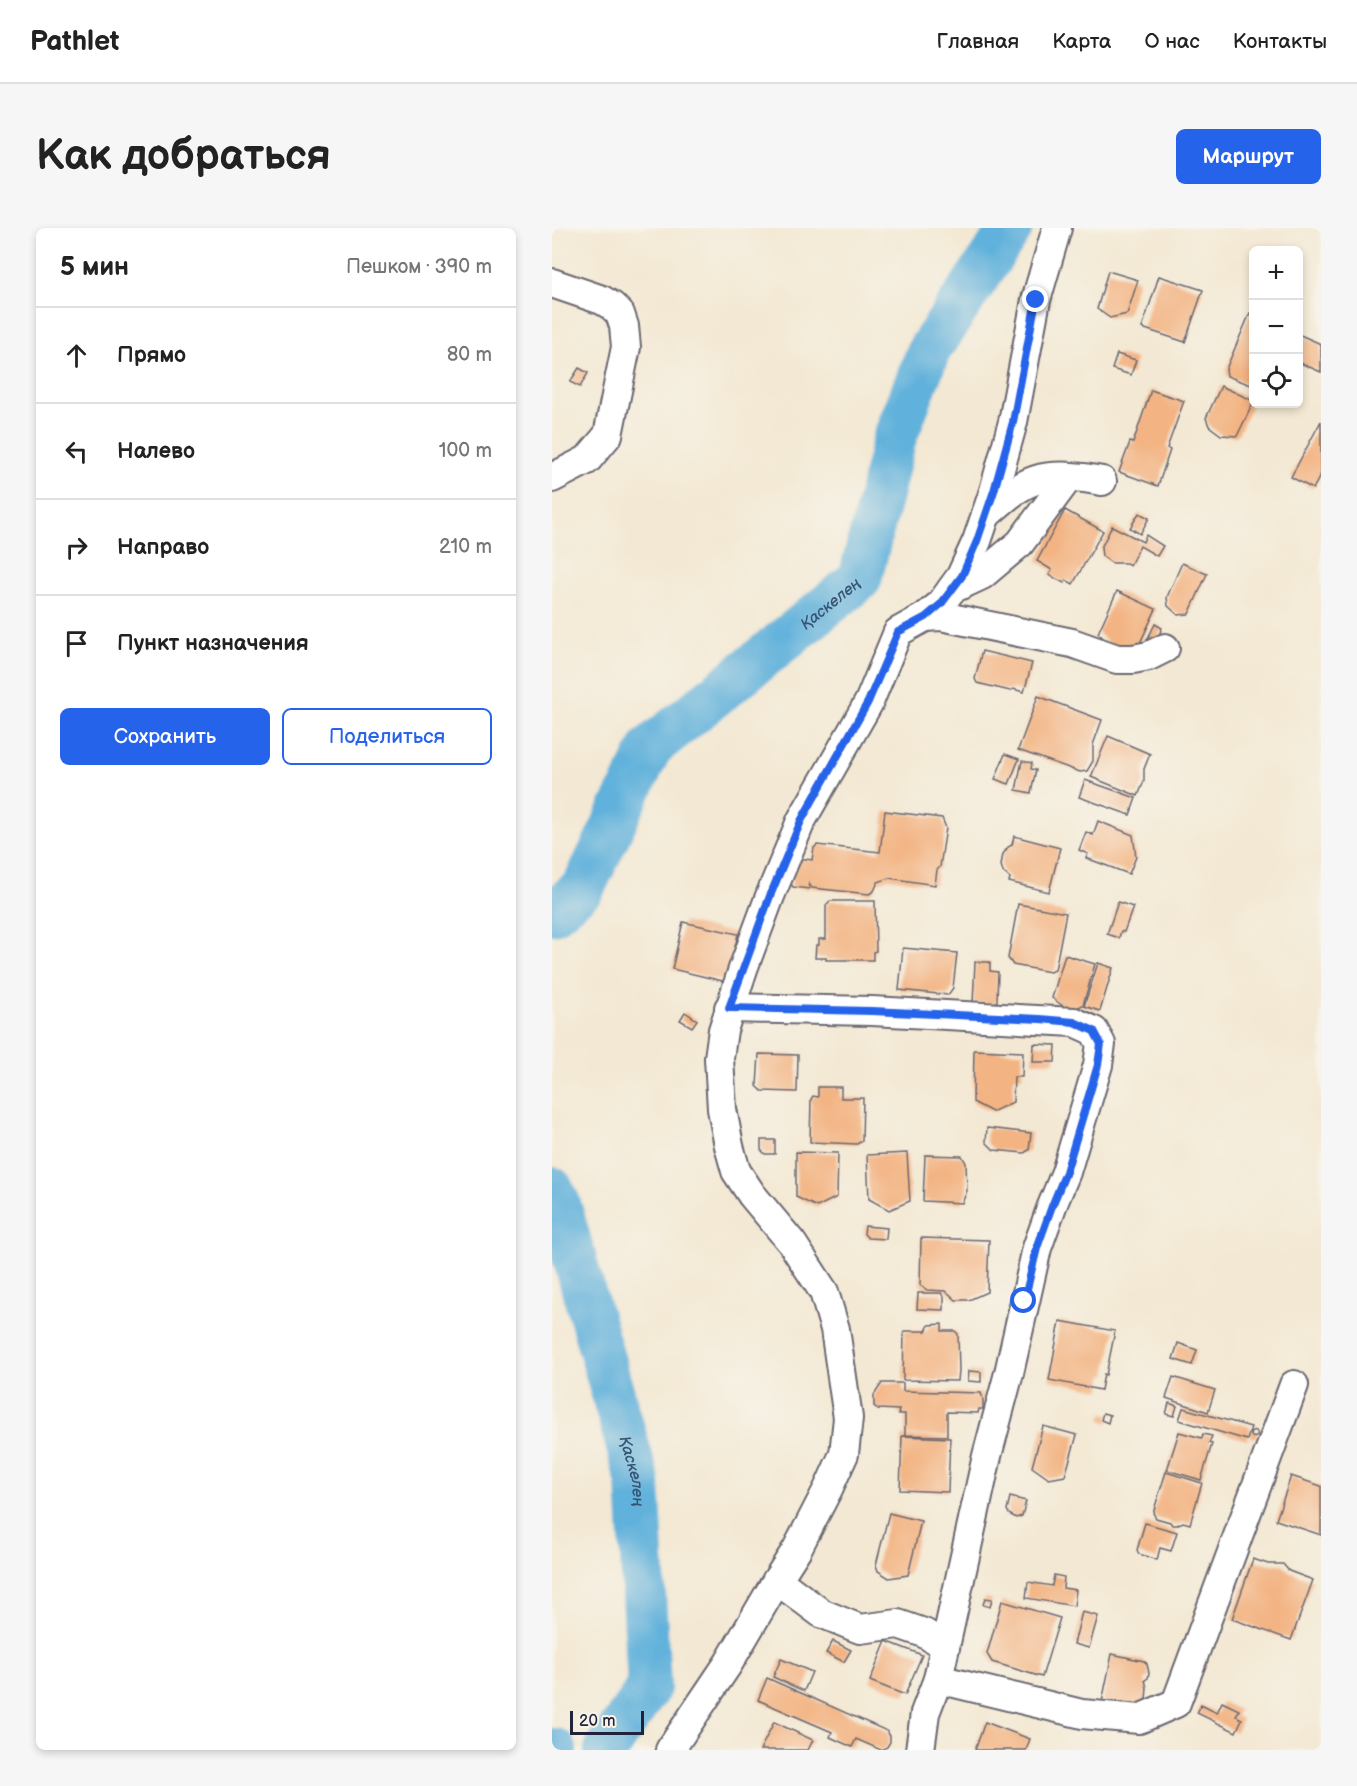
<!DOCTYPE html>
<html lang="ru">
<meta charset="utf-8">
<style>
body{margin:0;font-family:"Balsamiq Sans",sans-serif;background:#f6f6f6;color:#222}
.controls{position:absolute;right:18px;top:18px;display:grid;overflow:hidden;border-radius:9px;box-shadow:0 3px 9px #0003}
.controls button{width:54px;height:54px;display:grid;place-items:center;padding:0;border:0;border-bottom:2px solid #e0e0e0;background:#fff;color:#222;font:30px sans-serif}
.scale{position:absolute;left:18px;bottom:15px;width:74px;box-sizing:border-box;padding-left:6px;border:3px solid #22223b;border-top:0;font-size:16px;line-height:21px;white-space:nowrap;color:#22223b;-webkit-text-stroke:4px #f7f3e8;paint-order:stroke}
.stop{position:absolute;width:18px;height:18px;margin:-14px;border:4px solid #2563eb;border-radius:50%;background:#fff}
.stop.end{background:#2563eb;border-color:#fff;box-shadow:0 2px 6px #0008}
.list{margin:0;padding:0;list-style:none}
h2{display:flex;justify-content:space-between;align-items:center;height:78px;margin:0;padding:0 24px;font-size:26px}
h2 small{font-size:20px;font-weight:400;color:#767676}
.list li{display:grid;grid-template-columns:39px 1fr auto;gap:18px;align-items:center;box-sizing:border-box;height:96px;padding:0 24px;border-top:2px solid #e0e0e0}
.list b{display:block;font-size:22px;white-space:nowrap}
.list em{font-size:20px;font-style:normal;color:#767676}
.actions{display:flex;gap:12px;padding:18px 24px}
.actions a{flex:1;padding:14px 0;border:2px solid #2563eb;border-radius:9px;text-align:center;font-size:21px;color:#2563eb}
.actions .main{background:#2563eb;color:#fff}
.icon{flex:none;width:33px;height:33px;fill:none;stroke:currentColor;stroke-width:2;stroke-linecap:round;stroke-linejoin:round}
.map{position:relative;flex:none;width:769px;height:1522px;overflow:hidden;border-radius:9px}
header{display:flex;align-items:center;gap:36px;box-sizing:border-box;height:84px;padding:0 30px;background:#fff;border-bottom:2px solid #e0e0e0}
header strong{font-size:28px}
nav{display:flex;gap:33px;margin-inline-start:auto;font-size:21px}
.intro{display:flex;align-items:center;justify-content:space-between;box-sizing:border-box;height:144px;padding:0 36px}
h1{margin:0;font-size:42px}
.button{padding:15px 27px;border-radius:9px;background:#2563eb;color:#fff;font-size:21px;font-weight:700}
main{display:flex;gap:36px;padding:0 36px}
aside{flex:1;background:#fff;border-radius:9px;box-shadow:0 3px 9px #0003}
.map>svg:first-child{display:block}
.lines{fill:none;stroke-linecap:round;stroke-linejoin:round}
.river{stroke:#60b1db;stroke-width:44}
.building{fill:#f3b382}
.street-casing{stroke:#6b6770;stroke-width:32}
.street{stroke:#fff;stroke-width:28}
.route{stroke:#2563eb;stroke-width:8}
.labels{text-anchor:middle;stroke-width:6;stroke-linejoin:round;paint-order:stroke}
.water-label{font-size:16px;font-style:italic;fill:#385473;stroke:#f7f3e8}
</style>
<header>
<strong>Pathlet</strong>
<nav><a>Главная</a><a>Карта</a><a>О нас</a><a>Контакты</a></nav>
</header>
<div class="intro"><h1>Как добраться</h1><a class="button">Маршрут</a></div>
<main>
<aside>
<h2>5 мин<small>Пешком · 390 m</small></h2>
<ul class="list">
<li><svg class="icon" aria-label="ahead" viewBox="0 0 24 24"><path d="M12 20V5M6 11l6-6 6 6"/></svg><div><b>Прямо</b></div><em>80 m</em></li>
<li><svg class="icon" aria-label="left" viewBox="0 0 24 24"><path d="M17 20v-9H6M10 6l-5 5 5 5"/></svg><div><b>Налево</b></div><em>100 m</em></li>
<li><svg class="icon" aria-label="right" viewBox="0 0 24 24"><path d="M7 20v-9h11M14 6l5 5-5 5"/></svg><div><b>Направо</b></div><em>210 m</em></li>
<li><svg class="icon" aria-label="arrive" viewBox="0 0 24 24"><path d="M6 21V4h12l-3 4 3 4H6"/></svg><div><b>Пункт назначения</b></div></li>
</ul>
<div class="actions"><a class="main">Сохранить</a><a>Поделиться</a></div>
</aside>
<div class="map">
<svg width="769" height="1522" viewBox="0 0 769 1522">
<rect width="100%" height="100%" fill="#f7f3e8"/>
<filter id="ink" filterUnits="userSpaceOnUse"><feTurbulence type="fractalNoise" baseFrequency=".0167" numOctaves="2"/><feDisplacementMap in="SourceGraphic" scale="12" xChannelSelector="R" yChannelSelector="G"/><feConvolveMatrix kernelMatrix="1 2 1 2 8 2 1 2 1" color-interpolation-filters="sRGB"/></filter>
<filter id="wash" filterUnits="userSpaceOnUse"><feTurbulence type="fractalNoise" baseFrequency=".008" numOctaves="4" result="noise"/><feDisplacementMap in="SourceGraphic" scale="24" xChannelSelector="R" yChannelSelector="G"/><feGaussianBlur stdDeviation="1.35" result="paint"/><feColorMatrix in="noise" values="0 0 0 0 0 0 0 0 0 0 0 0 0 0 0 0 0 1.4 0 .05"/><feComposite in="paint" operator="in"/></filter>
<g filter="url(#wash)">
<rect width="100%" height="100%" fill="#f3e8d3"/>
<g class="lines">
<!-- river -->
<g class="river">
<path id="s1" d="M0 685 31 660 99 519 308 351 343 209 377 122 459 0"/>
<path id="s2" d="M0 961 7 976 86 1254 97 1459 54 1522"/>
<path d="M0 1522H3"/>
</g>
</g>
<g id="blocks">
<!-- building -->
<g class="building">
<path d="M556 43 586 52 575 86 558 90 545 81Z"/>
<path d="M607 48 651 62 633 114 590 100Z"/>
<path d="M698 85 702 86V156L699 157 675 148 674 141Z"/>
<path d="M746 106 769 116V144L746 134Z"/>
<path d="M565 126 584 132 579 147 560 141Z"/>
<path d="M27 140 36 145 28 159 18 154Z"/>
<path d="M669 158 702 173 685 208 669 207 657 198 654 190Z"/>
<path d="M599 162 632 173 615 220 618 222 606 258 567 244 578 214 581 215Z"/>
<path d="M769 193V246L761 261 739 249Z"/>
<path d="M513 282 551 303 521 356 514 352 512 355 497 347 500 342 485 333Z"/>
<path d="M587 285 597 290 588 306 578 300Z"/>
<path d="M560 298 591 314 594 307 611 318 605 328 588 318 578 337 574 335H560L550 328 549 320Z"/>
<path d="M630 335 655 346 637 386 626 387 616 378 615 369Z"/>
<path d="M565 363 604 381 587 417 565 423 546 405Z"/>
<path d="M603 396 610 400 602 418 594 414Z"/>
<path d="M430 423 480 435 472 464 461 461 458 463 425 455 423 451Z"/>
<path d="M486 468 550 492 541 517V533L535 543 528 544 466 522Z"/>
<path d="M556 508 598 526 592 541V553L586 568 539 549Z"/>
<path d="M453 526 467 531 457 556 443 551Z"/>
<path d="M470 533 480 535 479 541 484 542 479 565 464 562Z"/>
<path d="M533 552 584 570 578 587 527 569Z"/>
<path d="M333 583 390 590 394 600 388 639 385 642 383 657 337 650 326 654 322 663 317 666 260 660 257 656V661L241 659 239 656 244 632 246 630 260 632 262 620 265 617 328 624Z"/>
<path d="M546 593 581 607 584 629 577 646 534 630 536 626 527 622 534 604 541 607Z"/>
<path d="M462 608 508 620 497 664 457 654 458 650 451 644 449 637 451 626 456 619 460 617Z"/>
<path d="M278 673H323L324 723 321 724V732H274V730H263L264 717H267V711H274V677Z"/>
<path d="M566 674 581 679 572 704 569 703 567 710 555 706Z"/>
<path d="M466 676 514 685 503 742 498 744 461 737 456 730Z"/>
<path d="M131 694 186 706 175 754 120 741Z"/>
<path d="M351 720 405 725 401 760 396 767 347 762Z"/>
<path d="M513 727 543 736 531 777 518 783 500 770Z"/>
<path d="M423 734H438V743L446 744 445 773 441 776 421 775Z"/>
<path d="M546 735 561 740 548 783 532 778Z"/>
<path d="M133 784 145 792 140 799 128 792Z"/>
<path d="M482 816 504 817 503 834H481Z"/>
<path d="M422 822 471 824 470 849H462L461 874 440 884 421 874Z"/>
<path d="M207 826 246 827 245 864 210 863 205 858Z"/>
<path d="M266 859H289V870H311L310 913 305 916 258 914 259 871 261 868 266 869Z"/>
<path d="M435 900 479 905 477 922 472 925 442 922 434 914Z"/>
<path d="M209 912H223V926H213L209 922Z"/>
<path d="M244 924 286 925 285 969 265 979 244 969Z"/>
<path d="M355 925 358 973 337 982 317 971 315 927Z"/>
<path d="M373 927 410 928 414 935 415 963 410 975 371 973Z"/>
<path d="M313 998 335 1000 334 1011 316 1010 312 1006Z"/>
<path d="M369 1010 437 1012 435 1064 417 1072H404L394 1063 375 1062 368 1057Z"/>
<path d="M366 1065H389L392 1068V1082L365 1081Z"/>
<path d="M508 1093 563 1103 554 1147 552 1146 549 1162 497 1152Z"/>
<path d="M390 1096V1103H403L406 1106 407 1142 406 1153 351 1152 352 1103H374L377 1097Z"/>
<path d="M626 1115 645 1122 640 1137 621 1131Z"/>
<path d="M417 1143 429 1144V1154L416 1153Z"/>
<path d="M621 1149 663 1162 656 1184 614 1170Z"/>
<path d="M330 1155H351V1163L429 1165 431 1171V1181H427L426 1185 395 1184V1208L353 1207V1186H346L347 1182 326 1181 322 1178V1167Z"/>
<path d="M617 1175 625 1178 622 1188 614 1186Z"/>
<path d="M631 1180 699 1199 695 1212 627 1192Z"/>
<path d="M551 1185 558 1187 556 1195 549 1192Z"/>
<path d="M491 1198 525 1207 513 1248 497 1251 480 1239Z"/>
<circle cx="702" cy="1206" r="3.5"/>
<path d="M627 1204 650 1210 651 1206 660 1208 657 1215 660 1216 649 1252 615 1242Z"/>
<path d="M350 1208 398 1210 396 1264 348 1262Z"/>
<path d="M614 1244 650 1255 638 1296 631 1294 625 1297H620L618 1294 604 1290 601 1285Z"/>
<path d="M739 1248 769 1258V1307L724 1292Z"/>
<path d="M458 1269 474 1273 470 1288 464 1290 457 1286 455 1282Z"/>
<path d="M337 1285 369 1293 356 1347 337 1350 326 1343 324 1337Z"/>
<path d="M593 1295 625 1304 619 1323 608 1320 605 1332 587 1326 585 1322Z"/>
<path d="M701 1331 716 1336H731L737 1343 761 1352 739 1412 680 1391Z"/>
<path d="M502 1347 512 1349 511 1360 524 1362 522 1378 474 1370 476 1354 500 1358Z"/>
<path d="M433 1370 440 1371 438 1379 431 1377Z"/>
<path d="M450 1373 508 1390 490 1449 440 1434 435 1426Z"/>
<path d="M530 1384 546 1388 537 1420 522 1416Z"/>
<path d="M281 1413 299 1422 292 1434 274 1425Z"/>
<path d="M334 1413 370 1427 353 1467 318 1453Z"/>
<path d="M560 1426 592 1433 595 1436 597 1445 596 1450 593 1452 595 1460 594 1471 591 1473V1480L550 1474Z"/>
<path d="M229 1431 260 1444 252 1463 221 1449Z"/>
<path d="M215 1450 335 1503 338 1508V1514L335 1519 329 1522 304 1511 300 1519 278 1509 280 1504 206 1472Z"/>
<path d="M670 1474 687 1482 684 1488 690 1491 684 1504 645 1485 649 1477 665 1485Z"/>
<path d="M222 1494 261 1512 256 1522H208Z"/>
<path d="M433 1494 478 1511 474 1522H423Z"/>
</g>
</g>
</g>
<g filter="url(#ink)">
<use href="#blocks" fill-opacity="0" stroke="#6b6770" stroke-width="1.5"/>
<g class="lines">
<defs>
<g id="street">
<path d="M0 55 50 72 60 78 68 86 72 98 74 119 56 207 35 232 0 250"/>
<path d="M434 287C449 274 465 258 484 252 503 246 531 249 550 253"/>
<path d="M400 361 430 347 468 315 517 249"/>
<path d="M373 389 389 388 520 415 565 431H581L597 428 613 420"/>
<path d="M177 780 320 783 522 794 542 803 549 816 546 837 514 944 500 978 485 1020 457 1145 435 1228 386 1451 373 1485 368 1522"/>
<path d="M225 1352 269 1385 308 1401 346 1396 372 1405 393 1418"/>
<path d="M386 1451 530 1486 587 1491 624 1475 742 1157"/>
<path d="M118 1522 176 1436 225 1352 245 1321 277 1259 292 1226 296 1190 283 1101 272 1064 240 1015 200 967 184 943 177 918 170 881 167 830 171 802 191 741 218 668 249 593 317 474 346 404 373 389 389 376 409 348 425 313 442 263 461 194 484 72 505 0"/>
</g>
</defs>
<!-- street casing -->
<use href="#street" class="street-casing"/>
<!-- street -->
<use href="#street" class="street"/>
</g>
</g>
<g class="lines" filter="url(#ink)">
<!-- route -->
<path class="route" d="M472 1073 485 1020 500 978 514 944 546 837 549 816 542 803 522 794 488 791 320 783 177 780 218 668 249 593 316 474 346 404 374 389 389 376 410 348 425 313 442 263 461 194 484 72"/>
</g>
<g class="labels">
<!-- water labels -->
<g class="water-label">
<text dy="6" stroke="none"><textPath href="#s1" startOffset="426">Қаскелең</textPath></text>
<text dy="6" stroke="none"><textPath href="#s2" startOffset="294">Қаскелең</textPath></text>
</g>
</g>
</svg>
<div class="controls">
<button>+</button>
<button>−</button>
<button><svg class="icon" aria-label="locate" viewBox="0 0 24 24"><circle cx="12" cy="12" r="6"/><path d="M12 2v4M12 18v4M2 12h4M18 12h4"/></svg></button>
</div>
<div class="scale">20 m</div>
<div class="stop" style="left:472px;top:1073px"></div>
<div class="stop end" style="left:484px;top:72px"></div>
</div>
</main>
